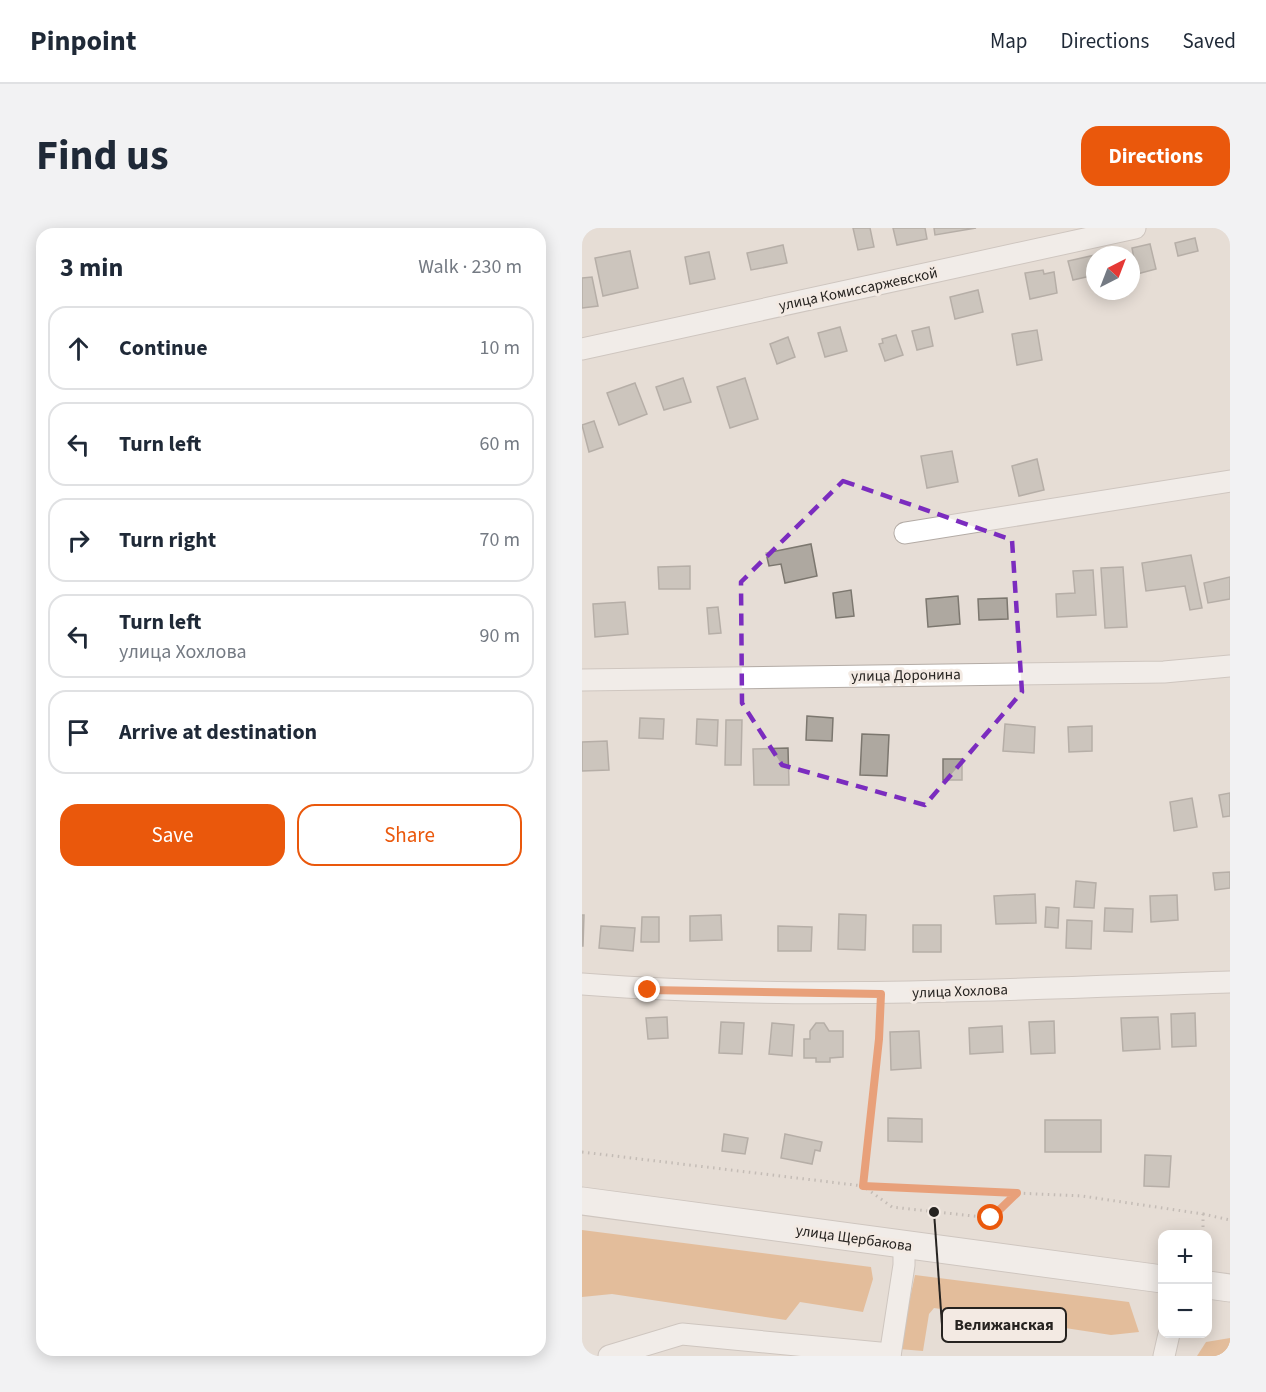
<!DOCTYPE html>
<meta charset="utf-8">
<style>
body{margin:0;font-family:"Source Sans 3",sans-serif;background:#f2f2f3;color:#1f2937}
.controls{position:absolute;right:18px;bottom:18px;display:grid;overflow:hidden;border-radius:12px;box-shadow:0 3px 15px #0003}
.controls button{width:54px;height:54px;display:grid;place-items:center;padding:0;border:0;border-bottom:2px solid #e0e1e3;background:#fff;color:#1f2937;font:30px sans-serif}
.compass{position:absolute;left:504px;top:18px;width:54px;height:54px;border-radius:50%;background:#fff;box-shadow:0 3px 15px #0003;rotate:42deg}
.stop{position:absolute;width:18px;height:18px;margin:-14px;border:4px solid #ea580c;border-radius:50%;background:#fff}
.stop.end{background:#ea580c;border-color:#fff;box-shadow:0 2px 6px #0008}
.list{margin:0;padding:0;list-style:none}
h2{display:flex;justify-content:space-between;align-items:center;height:78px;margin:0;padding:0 24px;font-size:26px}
h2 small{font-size:20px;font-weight:400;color:#747a83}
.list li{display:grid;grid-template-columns:39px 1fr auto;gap:18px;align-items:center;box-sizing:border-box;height:84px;margin:0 12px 12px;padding:0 12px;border:2px solid #e0e1e3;border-radius:18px}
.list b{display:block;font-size:22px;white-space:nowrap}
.list p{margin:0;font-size:20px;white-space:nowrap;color:#747a83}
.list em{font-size:20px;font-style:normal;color:#747a83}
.actions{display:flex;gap:12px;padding:18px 24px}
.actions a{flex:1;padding:14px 0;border:2px solid #ea580c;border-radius:18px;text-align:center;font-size:21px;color:#ea580c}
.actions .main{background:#ea580c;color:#fff}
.icon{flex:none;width:33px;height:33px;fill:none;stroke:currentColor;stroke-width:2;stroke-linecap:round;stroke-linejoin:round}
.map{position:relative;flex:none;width:648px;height:1128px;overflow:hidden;border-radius:18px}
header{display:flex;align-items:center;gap:36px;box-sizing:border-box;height:84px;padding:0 30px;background:#fff;border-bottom:2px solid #e0e1e3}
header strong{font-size:28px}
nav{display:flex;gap:33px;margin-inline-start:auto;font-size:21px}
.intro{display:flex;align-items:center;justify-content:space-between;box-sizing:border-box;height:144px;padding:0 36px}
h1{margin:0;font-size:42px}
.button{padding:15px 27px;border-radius:18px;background:#ea580c;color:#fff;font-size:21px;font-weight:700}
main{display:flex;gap:36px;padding:0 36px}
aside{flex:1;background:#fff;border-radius:18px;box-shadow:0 3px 15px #0003}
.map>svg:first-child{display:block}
.forest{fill:#e19855}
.building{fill:#aea8a0;stroke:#7c776f;stroke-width:1.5}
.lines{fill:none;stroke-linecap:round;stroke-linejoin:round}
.minor-casing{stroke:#b3aba5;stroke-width:23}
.major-casing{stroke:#b3aba5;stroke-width:29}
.path{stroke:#9b958f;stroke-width:3;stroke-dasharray:1.5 4.5;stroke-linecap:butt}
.minor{stroke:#fff;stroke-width:21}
.major{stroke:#fff;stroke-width:27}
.route{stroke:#ea580c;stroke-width:8}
.marked{fill:none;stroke:#7b2cbf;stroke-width:4.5;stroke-dasharray:12 8;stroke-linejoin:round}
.labels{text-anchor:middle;stroke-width:6;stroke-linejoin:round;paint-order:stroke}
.street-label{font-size:15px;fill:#262320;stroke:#f3eae3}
.leader{fill:none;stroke:#262320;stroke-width:2}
.callout-dot{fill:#262320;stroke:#f3eae3;stroke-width:2}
.callout{fill:#f3eae3;stroke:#262320;stroke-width:2}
.callout-label{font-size:16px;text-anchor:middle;font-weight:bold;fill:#262320}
</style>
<header>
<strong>Pinpoint</strong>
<nav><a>Map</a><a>Directions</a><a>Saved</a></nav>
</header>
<div class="intro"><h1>Find us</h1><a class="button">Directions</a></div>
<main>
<aside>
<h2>3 min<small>Walk · 230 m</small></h2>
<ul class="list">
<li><svg class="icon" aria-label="ahead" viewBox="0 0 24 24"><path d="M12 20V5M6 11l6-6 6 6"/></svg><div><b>Continue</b></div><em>10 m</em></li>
<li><svg class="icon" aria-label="left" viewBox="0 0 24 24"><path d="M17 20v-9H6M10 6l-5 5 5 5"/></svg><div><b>Turn left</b></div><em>60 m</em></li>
<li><svg class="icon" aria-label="right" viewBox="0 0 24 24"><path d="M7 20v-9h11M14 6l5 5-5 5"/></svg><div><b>Turn right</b></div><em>70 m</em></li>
<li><svg class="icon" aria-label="left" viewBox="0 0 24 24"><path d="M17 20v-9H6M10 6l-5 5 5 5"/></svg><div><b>Turn left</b><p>улица Хохлова</p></div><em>90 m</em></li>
<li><svg class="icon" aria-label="arrive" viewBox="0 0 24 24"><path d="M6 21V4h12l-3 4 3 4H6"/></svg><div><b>Arrive at destination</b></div></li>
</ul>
<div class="actions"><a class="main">Save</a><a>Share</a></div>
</aside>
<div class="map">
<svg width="648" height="1128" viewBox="0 0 648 1128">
<rect width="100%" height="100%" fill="#e6ddd6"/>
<!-- forest -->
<g class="forest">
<path d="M0 1002 289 1039 291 1051 281 1084 218 1074 204 1092 30 1066 0 1069Z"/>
<path d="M333 1047 547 1074 557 1104 529 1107 352 1080 347 1086 341 1123 317 1121Z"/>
<path d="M648 1110V1128H615L624 1114Z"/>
</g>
<!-- building -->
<g class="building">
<path d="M271 0H288L292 19 276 22Z"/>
<path d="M311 0H343L345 11 315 17Z"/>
<path d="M352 0H394L353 7Z"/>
<path d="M613 10 616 23 596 28 593 15Z"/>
<path d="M568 16 574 41 555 46 550 20Z"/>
<path d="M201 17 205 35 169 42 165 25Z"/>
<path d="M48 23 56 60 21 68 13 30Z"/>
<path d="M127 24 133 51 108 56 103 29Z"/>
<path d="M513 27V47L491 52 486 33Z"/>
<path d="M461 42 462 46 472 44 475 65 448 71 443 45Z"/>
<path d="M10 49 16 78 0 80V50Z"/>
<path d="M396 62 401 84 373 91 368 69Z"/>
<path d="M258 99 265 123 243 129 236 105Z"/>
<path d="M347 99 351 118 335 122 330 103Z"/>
<path d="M455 102 460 132 435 137 430 106Z"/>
<path d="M314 107 321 127 303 133 297 116 301 115 300 111Z"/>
<path d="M206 109 213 129 195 136 188 116Z"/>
<path d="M101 150 109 174 82 182 74 159Z"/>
<path d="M163 150 176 191 148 200 135 159Z"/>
<path d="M53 155 65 186 37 197 25 165Z"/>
<path d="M12 193 21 219 7 224 0 197Z"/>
<path d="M370 223 376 254 345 260 339 228Z"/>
<path d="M455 231 462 262 437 268 430 238Z"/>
<path d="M229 316 235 348 203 355 199 336 187 338 184 325Z"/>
<path d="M609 327 620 380 608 382 603 358 564 363 560 335Z"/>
<path d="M108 338V361H77L76 339Z"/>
<path d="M541 339 545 399 523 400 519 340Z"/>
<path d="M511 342 514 387 475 389 474 366 493 365 491 343Z"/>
<path d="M648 349V371L626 375 622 355Z"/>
<path d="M269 362 272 388 254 390 251 365Z"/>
<path d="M376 368 378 396 346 399 344 371Z"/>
<path d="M425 370 426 391 397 392 396 371Z"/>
<path d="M43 374 46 406 13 409 11 376Z"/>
<path d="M136 379 139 405 127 406 125 380Z"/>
<path d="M225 488 251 490 250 513 224 512Z"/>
<path d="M58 490 82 491 81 511 57 510Z"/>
<path d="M115 491 136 492 135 518 114 516Z"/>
<path d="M144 492H160L159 537H143Z"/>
<path d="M423 496 453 499 452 525 421 523Z"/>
<path d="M510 498V523L487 524 486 499Z"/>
<path d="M280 506 307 507 305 548 278 547Z"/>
<path d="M25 513 27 542 0 543V514Z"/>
<path d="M206 520 207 557H172L171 521Z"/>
<rect x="361" y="531" width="19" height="21"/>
<path d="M648 565V588L641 589 637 567Z"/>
<path d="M610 570 615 599 592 603 588 574Z"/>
<path d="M648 644V660L633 662 631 645Z"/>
<path d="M494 653 514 655 512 680 492 679Z"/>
<path d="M453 666 454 695 414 696 412 668Z"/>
<path d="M595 667 596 692 569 694 568 668Z"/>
<path d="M464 679 477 680 476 700 463 699Z"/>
<path d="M523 680 551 681 550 704 522 703Z"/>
<path d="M257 686 284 687 283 722 256 721Z"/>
<path d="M0 687H2L1 718H0Z"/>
<path d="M139 687 140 712 108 713V688Z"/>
<path d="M60 689H77V714H59Z"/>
<path d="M485 692 510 693 509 721 484 720Z"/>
<rect x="331" y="697" width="28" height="27"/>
<path d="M19 698 53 700 51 723 17 720Z"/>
<path d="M196 698 230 699 229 723H196Z"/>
<path d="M613 785 614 818 590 819 589 786Z"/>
<path d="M85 789 86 810 66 811 64 790Z"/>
<path d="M576 789 578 821 541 823 539 790Z"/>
<path d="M472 793 473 825 449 826 447 794Z"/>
<path d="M139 794 162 795 160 826 137 825Z"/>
<path d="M190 795 212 797 210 828 187 826Z"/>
<path d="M234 795H242L247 803H261V829L248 830V834H234V830H222V811H228V803Z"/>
<path d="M420 798 421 824 388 826 387 800Z"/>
<path d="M337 803 339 840 309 842 308 804Z"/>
<path d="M306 890 340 891V914L306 913Z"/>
<rect x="463" y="892" width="56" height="32"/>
<path d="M142 906 166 910 163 926 140 923Z"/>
<path d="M203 906 240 914 238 923 233 922 230 936 199 930Z"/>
<path d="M563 927 589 928 587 959 562 958Z"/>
</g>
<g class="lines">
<defs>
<g id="minor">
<path d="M0 121 553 0"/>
<path d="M323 305 648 253"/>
<path d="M0 452 582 444 648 438"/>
<path d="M0 756C216 773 432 761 648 754"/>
<path d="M27 1128 100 1106 308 1126"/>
<path d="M308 1128 322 1037V1016"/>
<path d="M582 1128 587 1106"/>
</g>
<g id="major">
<path d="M0 973 580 1051"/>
<path d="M626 1057 648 1060"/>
</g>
</defs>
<!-- minor casing -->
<use href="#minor" class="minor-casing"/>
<!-- major casing -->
<use href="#major" class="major-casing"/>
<!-- path -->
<g class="path">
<path d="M298 783 281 958 310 979 409 990 435 965"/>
<path d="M0 924 281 958 500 968 621 986V1006"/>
<path d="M621 986 648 992"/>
</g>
<!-- minor -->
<use href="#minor" class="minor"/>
<!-- major -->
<use href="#major" class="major"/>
</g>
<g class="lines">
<!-- route -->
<path class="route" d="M66 762 299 766 297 811 281 958 435 965 409 990"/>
</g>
<!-- marked area -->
<path d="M0 0H648V1128H0ZM261 253 430 312 440 464 343 577 200 537 160 475 159 354Z" fill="#e6ddd6" fill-opacity=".55" fill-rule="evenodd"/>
<path class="marked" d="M261 253 430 312 440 464 343 577 200 537 160 475 159 354Z"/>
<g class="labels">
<!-- street labels -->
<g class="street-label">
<text transform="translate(276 61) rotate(-12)" y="5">улица Комиссаржевской</text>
<text transform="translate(324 447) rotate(-1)" y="5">улица Доронина</text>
<text transform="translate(378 763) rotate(-2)" y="5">улица Хохлова</text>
<text transform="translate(272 1010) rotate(8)" y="5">улица Щербакова</text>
</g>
</g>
<!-- callouts -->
<path class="leader" d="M352 984L360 1097"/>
<circle class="callout-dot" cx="352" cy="984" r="6"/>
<rect class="callout" x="360" y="1080" width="124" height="34" rx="6"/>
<g class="callout-label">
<text x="422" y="1102">Велижанская</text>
</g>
</svg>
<div class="controls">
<button>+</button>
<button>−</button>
</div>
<svg class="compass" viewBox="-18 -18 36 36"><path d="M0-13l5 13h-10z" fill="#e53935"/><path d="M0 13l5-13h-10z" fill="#747a83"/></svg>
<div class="stop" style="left:409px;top:990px"></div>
<div class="stop end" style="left:66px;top:762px"></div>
</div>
</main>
